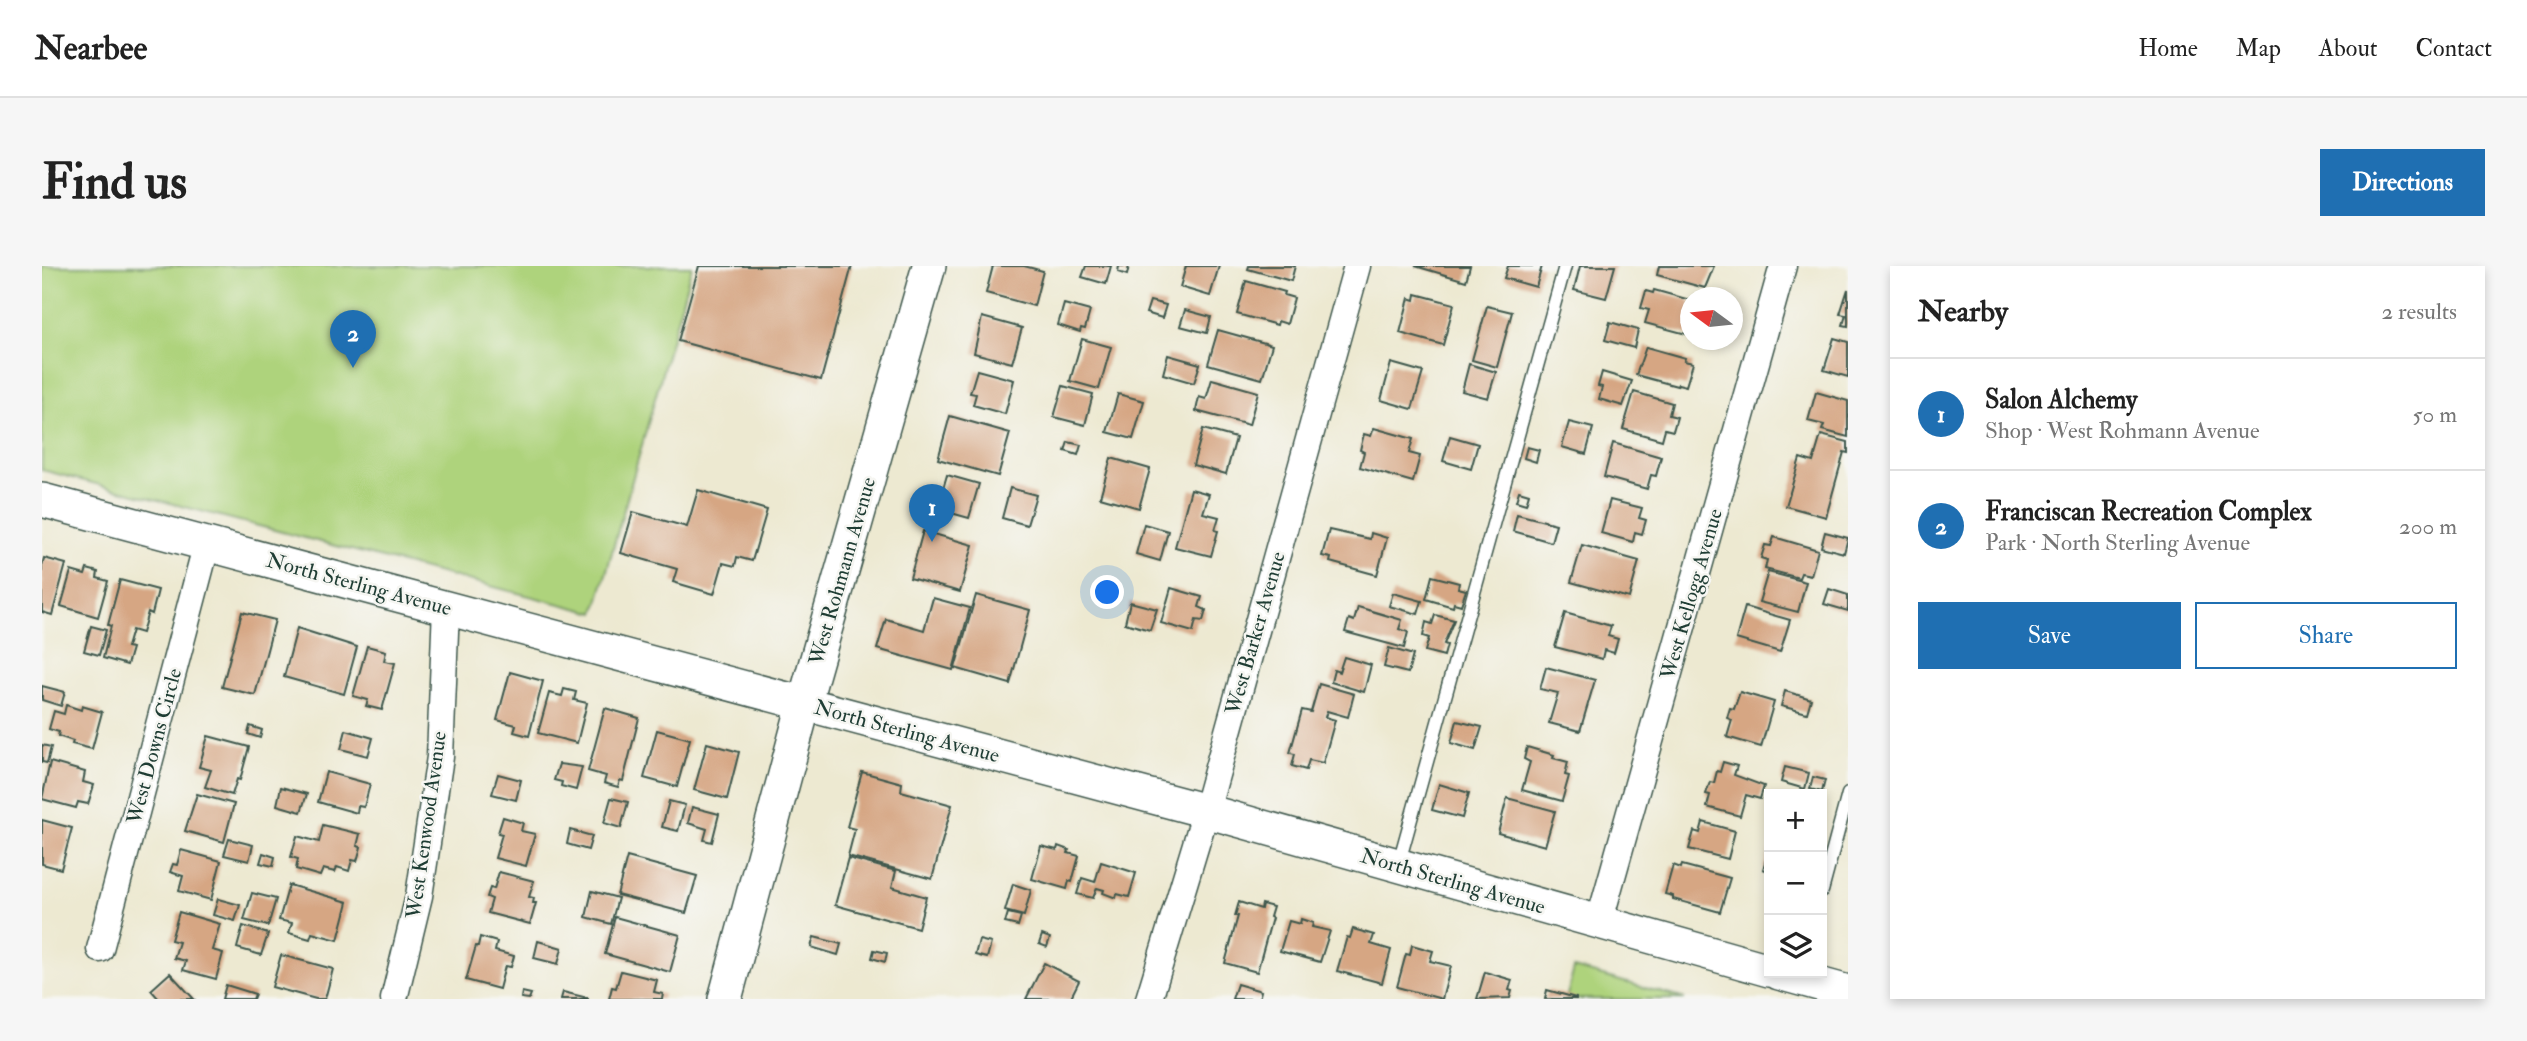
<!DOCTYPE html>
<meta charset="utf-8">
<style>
body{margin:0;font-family:"IM FELL Double Pica",serif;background:#f6f6f6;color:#222}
.controls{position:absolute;right:21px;bottom:21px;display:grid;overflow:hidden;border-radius:0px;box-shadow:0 4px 10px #0003}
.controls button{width:63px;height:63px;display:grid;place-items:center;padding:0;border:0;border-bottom:2px solid #e0e0e0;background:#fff;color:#222;font:35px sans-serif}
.compass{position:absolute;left:1638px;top:21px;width:63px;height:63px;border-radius:50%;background:#fff;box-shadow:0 4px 10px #0003;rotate:285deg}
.you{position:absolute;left:1066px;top:327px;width:24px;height:24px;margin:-18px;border:5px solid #fff;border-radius:50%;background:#1a73e8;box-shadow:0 0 0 10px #1a73e833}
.badge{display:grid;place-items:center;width:46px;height:46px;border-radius:50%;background:#1f6fb2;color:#fff;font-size:23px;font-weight:700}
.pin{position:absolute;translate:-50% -58px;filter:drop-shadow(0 2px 4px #0008)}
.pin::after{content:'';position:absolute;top:37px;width:24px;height:21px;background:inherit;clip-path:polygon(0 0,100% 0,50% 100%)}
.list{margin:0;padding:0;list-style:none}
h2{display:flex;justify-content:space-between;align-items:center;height:91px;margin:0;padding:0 28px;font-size:30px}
h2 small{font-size:23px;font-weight:400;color:#767676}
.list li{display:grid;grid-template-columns:46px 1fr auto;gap:21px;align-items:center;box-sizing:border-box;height:112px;padding:0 28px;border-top:2px solid #e0e0e0}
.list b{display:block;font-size:26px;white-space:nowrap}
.list p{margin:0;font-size:23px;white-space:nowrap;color:#767676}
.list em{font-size:23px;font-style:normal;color:#767676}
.actions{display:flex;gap:14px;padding:21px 28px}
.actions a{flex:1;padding:16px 0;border:2px solid #1f6fb2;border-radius:0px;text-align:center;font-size:24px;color:#1f6fb2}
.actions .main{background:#1f6fb2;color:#fff}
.icon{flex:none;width:38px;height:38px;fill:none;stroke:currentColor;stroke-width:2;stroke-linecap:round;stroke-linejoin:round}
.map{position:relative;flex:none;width:1806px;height:733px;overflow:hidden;border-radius:0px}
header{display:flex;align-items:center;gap:42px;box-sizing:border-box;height:98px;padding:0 35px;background:#fff;border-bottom:2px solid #e0e0e0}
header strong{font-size:33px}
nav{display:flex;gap:38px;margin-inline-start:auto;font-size:24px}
.intro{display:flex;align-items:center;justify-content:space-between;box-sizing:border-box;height:168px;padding:0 42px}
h1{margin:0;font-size:49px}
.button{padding:18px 32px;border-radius:0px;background:#1f6fb2;color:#fff;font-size:24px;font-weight:700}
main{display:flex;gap:42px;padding:0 42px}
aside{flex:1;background:#fff;border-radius:0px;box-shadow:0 4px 10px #0003}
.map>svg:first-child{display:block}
.green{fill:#aed37c;stroke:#668858;stroke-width:2}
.building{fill:#d6a683}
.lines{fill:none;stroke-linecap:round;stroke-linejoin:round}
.service-casing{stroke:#3e574c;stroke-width:15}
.minor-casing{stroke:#3e574c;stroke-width:29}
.tertiary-casing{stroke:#3e574c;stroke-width:36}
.service{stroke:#fff;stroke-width:12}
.minor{stroke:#fff;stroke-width:26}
.tertiary{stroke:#fff;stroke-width:33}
.labels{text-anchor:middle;stroke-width:5;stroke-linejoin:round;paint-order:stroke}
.street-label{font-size:21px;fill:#1f3d34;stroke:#f6f6f2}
</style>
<header>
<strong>Nearbee</strong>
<nav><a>Home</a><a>Map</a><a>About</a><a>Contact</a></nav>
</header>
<div class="intro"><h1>Find us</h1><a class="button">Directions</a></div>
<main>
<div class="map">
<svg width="1806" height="733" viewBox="0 0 1806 733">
<rect width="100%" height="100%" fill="#f6f6f2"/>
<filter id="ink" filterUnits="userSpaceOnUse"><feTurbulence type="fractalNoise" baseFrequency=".0143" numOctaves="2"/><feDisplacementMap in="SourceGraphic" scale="14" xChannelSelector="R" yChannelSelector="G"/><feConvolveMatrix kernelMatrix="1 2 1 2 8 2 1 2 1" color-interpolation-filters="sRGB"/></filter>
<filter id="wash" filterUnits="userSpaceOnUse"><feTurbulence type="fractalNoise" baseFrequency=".00686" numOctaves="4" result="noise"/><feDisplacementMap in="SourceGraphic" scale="28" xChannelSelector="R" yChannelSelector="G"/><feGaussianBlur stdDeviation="1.57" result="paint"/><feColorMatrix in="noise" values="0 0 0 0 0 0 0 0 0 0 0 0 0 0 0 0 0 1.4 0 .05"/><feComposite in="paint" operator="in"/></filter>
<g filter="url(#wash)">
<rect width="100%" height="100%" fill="#ede9d1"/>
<!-- green -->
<g class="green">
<path d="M0 0H650L553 347 0 204Z"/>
<path d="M1532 702 1643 733H1524Z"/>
</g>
<g id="blocks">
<!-- building -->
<g class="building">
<path d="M657 0H810L779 114 636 75Z"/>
<path d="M951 0H982L1001 5 992 40 944 27Z"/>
<path d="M1044 0H1069L1064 18 1040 11Z"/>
<path d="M1077 0H1087L1085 9 1076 6Z"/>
<path d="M1144 0H1177L1168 30 1138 21Z"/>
<path d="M1207 0H1253L1249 15 1206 3Z"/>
<path d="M1373 0H1428L1424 15Z"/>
<path d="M1466 0H1500L1494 21 1462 12Z"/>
<path d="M1538 0H1573L1564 32 1532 24Z"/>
<path d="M1617 0H1672L1663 22 1615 9Z"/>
<path d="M1204 15 1243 26 1242 29 1252 32 1245 58 1236 55 1235 59 1195 48Z"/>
<path d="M1806 23V60L1801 59 1804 49 1798 48Z"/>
<path d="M1612 24 1648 34V69L1603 57 1607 44 1599 42 1604 25 1611 27Z"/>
<path d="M1374 28 1412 38 1401 79 1358 67 1367 32 1373 34Z"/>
<path d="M1108 35 1124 39 1120 52 1104 47Z"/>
<path d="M1022 38 1048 45 1043 63 1039 62 1038 66 1016 59Z"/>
<path d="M1445 40 1470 46 1455 101 1430 94Z"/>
<path d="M1143 44 1169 51 1165 67 1138 60Z"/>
<path d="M940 51 980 62 970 97 932 87Z"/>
<path d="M1568 56 1596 64 1592 82 1563 74Z"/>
<path d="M1176 64 1230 79 1220 113 1166 98Z"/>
<path d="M1792 72 1806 76V111L1782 104Z"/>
<path d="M1040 73 1069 81 1057 123 1028 115Z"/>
<path d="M1604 81 1643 92 1642 95 1651 97 1644 120 1636 118 1635 120 1594 109Z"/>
<path d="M1126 89 1158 98 1152 117 1121 108Z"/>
<path d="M1349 97 1381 106 1370 143 1339 134Z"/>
<path d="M1427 98 1454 106 1446 132 1420 125Z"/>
<path d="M935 104 972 114 963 148 931 139 934 128 928 127Z"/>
<path d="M1560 106 1590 115 1581 140 1557 133 1560 121 1556 120Z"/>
<path d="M1170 113 1216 126 1207 159 1154 145 1157 131 1164 133Z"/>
<path d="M1021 120 1051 128 1043 159 1012 151Z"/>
<path d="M1592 126 1630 137 1627 149 1635 151 1631 165 1623 163 1620 174 1581 163Z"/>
<path d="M1774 126 1806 135V171L1780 164 1782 159 1766 155Z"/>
<path d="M1076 128 1102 135 1091 173 1065 166Z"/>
<path d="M908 150 968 167 956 210 896 193Z"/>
<path d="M1527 156 1551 162 1544 188 1520 181Z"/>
<path d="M1332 162 1371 173 1367 187 1378 190 1371 216 1318 201 1322 186 1318 184 1322 168 1329 170Z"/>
<path d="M1161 163 1194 172 1184 208 1151 199Z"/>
<path d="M1779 169 1806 176V187L1802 186 1784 251 1744 240 1758 192 1771 196Z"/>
<path d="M1408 170 1436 178 1429 203 1401 195Z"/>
<path d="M1026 176 1039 179 1036 189 1023 185Z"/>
<path d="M1571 177 1619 191 1614 210 1609 209 1605 223 1562 211Z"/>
<path d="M1485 181 1497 184 1494 196 1482 192Z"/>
<path d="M1069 192 1108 203 1097 242 1058 231Z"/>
<path d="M905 209 937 218 927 252 895 243Z"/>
<path d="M968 222 994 229 985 259 960 252Z"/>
<path d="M1149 223 1167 228 1161 247 1177 251 1173 264 1176 265 1169 290 1133 281Z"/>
<path d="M656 224 725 244 710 295 695 291 693 300 681 297 672 328 631 316 635 303 579 287 591 246 645 261Z"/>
<path d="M1477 225 1487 228 1484 238 1474 235Z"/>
<path d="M1568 234 1600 242 1597 252 1604 254 1600 268 1593 266 1591 276 1559 267Z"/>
<path d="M1475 248 1514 258 1509 276 1471 265Z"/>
<path d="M1102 258 1126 265 1118 295 1094 288Z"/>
<path d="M1287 264 1328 273 1329 267 1345 272 1335 309 1288 296 1289 292 1280 290Z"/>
<path d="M881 265 931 279 918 326 868 312Z"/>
<path d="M1783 266 1806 272 1802 287 1779 281Z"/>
<path d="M1732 271 1776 284 1769 309 1759 307 1757 312 1723 303 1725 294 1719 292 1723 279 1729 280Z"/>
<path d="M1540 279 1597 295 1587 332 1529 316Z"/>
<path d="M2 292 24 298 10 349 0 346V300Z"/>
<path d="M45 303 56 306 55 312 66 315 56 351 19 340 29 305 43 309Z"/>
<path d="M1726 306 1764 316 1756 346 1717 336Z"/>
<path d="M1390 310 1417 317 1416 322 1424 324 1419 339 1412 337 1411 341 1384 333Z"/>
<path d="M78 314 116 324 110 348 106 346 100 367 90 364 85 381 90 382 85 399 61 392 69 360 66 359Z"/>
<path d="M1129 322 1160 331 1157 341 1164 344 1161 355 1154 354 1151 366 1119 357Z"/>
<path d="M1787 323 1806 329V345L1782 338Z"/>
<path d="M1351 327 1380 335 1376 348 1347 340Z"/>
<path d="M934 329 988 344 968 418 913 402Z"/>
<path d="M891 332 928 342 911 404 835 383 844 353 882 364Z"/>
<path d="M1088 336 1115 343 1108 364 1083 357Z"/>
<path d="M1316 341 1360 354 1357 363 1366 366 1362 382 1303 366 1307 353 1312 355Z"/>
<path d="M1703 341 1748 354 1738 386 1694 373Z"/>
<path d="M200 346 233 354 213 429 180 421Z"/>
<path d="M1523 347 1569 360 1566 370 1576 373 1572 387 1562 384 1560 393 1513 381Z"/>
<path d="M1393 349 1412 354 1402 378 1405 379 1402 390 1383 385 1387 372 1381 370 1384 356 1390 358Z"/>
<path d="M49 360 64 364 57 389 42 385Z"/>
<path d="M255 362 315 381 302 428 242 411Z"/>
<path d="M325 380 344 385 342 395 353 397 340 444 324 440 326 434 311 430Z"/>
<path d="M1347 382 1371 389 1366 407 1342 401Z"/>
<path d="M1302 391 1329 399 1322 426 1289 416 1292 404 1297 406Z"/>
<path d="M1504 401 1553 414 1538 465 1507 457 1516 427 1498 423Z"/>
<path d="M468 406 501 415 487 470 472 466 474 459 455 454Z"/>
<path d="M1277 418 1312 428 1306 451 1285 445 1283 451 1293 454 1281 497 1267 494 1264 504 1250 500 1253 488 1248 487 1260 444 1269 446Z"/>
<path d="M0 420 23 426 19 440 0 434Z"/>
<path d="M522 423 534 426 532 434 545 437 535 477 496 467 507 427 520 430Z"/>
<path d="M1743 425 1769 433 1765 447 1739 440Z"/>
<path d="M1698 426 1732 436 1719 481 1685 471 1690 454 1685 452 1688 442 1692 443Z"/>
<path d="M24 439 39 444 40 440 60 446 50 483 30 478 31 475 16 470 17 466 7 463 12 445 22 448Z"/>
<path d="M563 442 597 452 581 515 578 514 576 521 562 517 564 510 546 505Z"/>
<path d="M1415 455 1440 461 1433 484 1409 477Z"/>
<path d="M208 460 220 464 218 472 206 468Z"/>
<path d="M304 464 331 472 326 490 299 483Z"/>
<path d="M615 464 648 473 635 521 602 512Z"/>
<path d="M166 470 207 481 198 514 195 513 190 529 163 521 169 504 157 501Z"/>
<path d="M665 477 697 486 685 533 652 524Z"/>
<path d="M0 479 9 481 5 497 0 496Z"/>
<path d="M1485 481 1512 489 1511 492 1526 496 1523 509 1527 510 1520 535 1480 524 1488 496 1482 493Z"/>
<path d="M8 496 43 506 41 516 52 519 46 538 36 536 34 542 0 533Z"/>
<path d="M1681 496 1695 500 1692 509 1722 520 1718 533 1704 529 1698 550 1665 541 1668 529 1664 528 1668 516 1672 517 1675 505 1678 506Z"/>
<path d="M517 498 540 501 534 524 519 520 520 516 512 514Z"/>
<path d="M1743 501 1767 507 1763 523 1739 516Z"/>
<path d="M284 506 328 518 322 541 316 540 315 547 276 536Z"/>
<path d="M820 506 860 517 859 525 910 539 890 613 806 590 813 563 805 561Z"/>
<path d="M456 508 479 514 474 534 450 528Z"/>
<path d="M1771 511 1783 514 1780 526 1768 523Z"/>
<path d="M1397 518 1427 527 1420 552 1390 544Z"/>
<path d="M239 521 265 528 259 546 235 539Z"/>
<path d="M155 528 192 538 182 576 143 565Z"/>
<path d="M569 532 586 536 579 562 562 557Z"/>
<path d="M1465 532 1513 545 1503 580 1456 567Z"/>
<path d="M627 535 643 539 636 565 620 561Z"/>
<path d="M650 541 677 548 670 576 662 574 665 563 646 557Z"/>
<path d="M461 551 481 557 479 565 493 568 484 600 453 592 460 568 456 567Z"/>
<path d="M0 554 30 562 19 603 0 598Z"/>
<path d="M1661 556 1693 565 1686 593 1647 583 1652 565 1658 567Z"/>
<path d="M281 559 318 568 315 580 319 581 315 595 310 594 307 605 295 601 293 606 281 603 278 610 254 603 256 593 249 591 255 570 277 576Z"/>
<path d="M528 564 550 570 546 584 525 578Z"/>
<path d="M187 573 211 579 207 595 182 589Z"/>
<path d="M999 580 1015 584 1016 580 1027 584 1026 587 1037 590 1030 616 1027 615 1025 623 990 613Z"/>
<path d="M139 584 179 595 169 634 137 625 141 610 128 606 131 598 135 599Z"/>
<path d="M1727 584V605L1721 603Z"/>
<path d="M221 587 233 591 231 600 218 597Z"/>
<path d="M585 591 655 610 644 647 575 629Z"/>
<path d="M806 592 854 605 850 621 884 631 876 662 793 639Z"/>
<path d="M1059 596 1094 607 1087 631 1075 628 1074 632 1061 627 1062 624 1055 622 1051 632 1035 628 1040 612 1053 616Z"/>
<path d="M1631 599 1639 602 1640 599 1688 612 1678 646 1631 633V630L1623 628Z"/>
<path d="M457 606 492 615 487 631 492 632 491 637H494L488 658 446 647 450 633 445 631 448 622 452 623Z"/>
<path d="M971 618 989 624 982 650 963 645Z"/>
<path d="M247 619 306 636 296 674 270 667 268 673 247 667 250 657 237 654Z"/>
<path d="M550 625 576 632 569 658 544 651Z"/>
<path d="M210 627 234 633 226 660 202 654Z"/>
<path d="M176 633 198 639 193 655 171 649Z"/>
<path d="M1197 636 1219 643 1220 638 1231 641 1228 651 1230 652 1215 706 1183 697 1196 650H1193Z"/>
<path d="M137 646 178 658 170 684 181 687 174 713 141 704 144 695 132 692 137 676 129 674Z"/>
<path d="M966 647 979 650 976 660 963 657Z"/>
<path d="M573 651 638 669 628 706 563 688Z"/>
<path d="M1259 653 1271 657 1270 661 1288 665 1278 696 1238 685 1247 655 1258 658Z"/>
<path d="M201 660 226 668 219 689 195 682Z"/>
<path d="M1311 663 1332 669 1329 678 1349 684 1340 717 1295 705 1305 671 1308 672Z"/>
<path d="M1000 669 1008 672 1005 681 997 678Z"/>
<path d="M438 671 455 676 453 685 472 690 469 701 463 700 457 723 424 714 434 680H436Z"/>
<path d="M772 671 799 678 796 689 769 681Z"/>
<path d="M937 674 949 677 945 692 933 689Z"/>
<path d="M496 675 520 682 516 698 492 692Z"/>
<path d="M1370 679 1391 685 1388 695 1409 700 1400 733 1355 721 1364 688 1368 689Z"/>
<path d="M832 684 845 687 843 696 830 692Z"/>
<path d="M239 689 291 703 283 733H274L230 721Z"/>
<path d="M1002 697 1037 715 1028 733H984Z"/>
<path d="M579 705 615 714 612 726 621 728 620 733H567L570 721 574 722Z"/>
<path d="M1443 706 1470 714 1467 724 1470 725 1468 732 1435 733Z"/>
<path d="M128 707 152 733H117L109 724Z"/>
<path d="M1195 718 1219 725 1217 733H1190Z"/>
<path d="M184 719 213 728 211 733H180Z"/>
<path d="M1505 724 1534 732V733H1503Z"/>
<path d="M480 726 489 728 487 733 479 732Z"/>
<path d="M521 726 546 732V733H519Z"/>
</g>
</g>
</g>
<g filter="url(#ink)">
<use href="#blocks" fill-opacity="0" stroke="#3e574c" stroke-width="2"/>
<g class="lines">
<defs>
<g id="service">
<path d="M1357 596 1523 0"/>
<path d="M1780 625 1806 528"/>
</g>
<g id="minor">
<path d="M1557 657 1741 0"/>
<path d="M58 683 165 277"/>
<path d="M352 733 377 630 398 491 404 341"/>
<path d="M1107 733 1164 545 1315 0"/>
</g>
<g id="tertiary">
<path d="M0 234 1164 545 1727 704"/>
<path d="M1737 707 1806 726"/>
<path d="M683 733 762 438 887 0"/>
</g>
</defs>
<!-- service casing -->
<use href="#service" class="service-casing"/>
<!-- minor casing -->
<use href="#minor" class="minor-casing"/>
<!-- tertiary casing -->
<use href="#tertiary" class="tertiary-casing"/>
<!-- service -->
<use href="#service" class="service"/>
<!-- minor -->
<use href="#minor" class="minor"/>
<!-- tertiary -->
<use href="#tertiary" class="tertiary"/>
</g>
</g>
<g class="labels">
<!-- street labels -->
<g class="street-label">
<text transform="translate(800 305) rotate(-74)" y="7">West Rohmann Avenue</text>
<text transform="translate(317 318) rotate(15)" y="7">North Sterling Avenue</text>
<text transform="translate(1649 328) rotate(-74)" y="7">West Kellogg Avenue</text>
<text transform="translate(1213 367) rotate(-74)" y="7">West Barker Avenue</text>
<text transform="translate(865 465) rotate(15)" y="7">North Sterling Avenue</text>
<text transform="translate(112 480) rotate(-75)" y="7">West Downs Circle</text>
<text transform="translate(384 559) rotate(-82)" y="7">West Kenwood Avenue</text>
<text transform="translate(1411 615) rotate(16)" y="7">North Sterling Avenue</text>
</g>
</g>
</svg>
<div class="controls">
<button>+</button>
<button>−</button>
<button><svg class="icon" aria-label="layers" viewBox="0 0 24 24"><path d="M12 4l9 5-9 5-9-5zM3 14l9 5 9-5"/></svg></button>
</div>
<svg class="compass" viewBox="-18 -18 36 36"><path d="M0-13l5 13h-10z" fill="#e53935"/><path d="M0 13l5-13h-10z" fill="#767676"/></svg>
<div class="you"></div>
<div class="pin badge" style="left:890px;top:276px">1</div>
<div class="pin badge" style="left:311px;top:102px">2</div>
</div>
<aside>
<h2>Nearby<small>2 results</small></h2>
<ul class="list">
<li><span class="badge">1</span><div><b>Salon Alchemy</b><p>Shop · West Rohmann Avenue</p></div><em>50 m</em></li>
<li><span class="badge">2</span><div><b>Franciscan Recreation Complex</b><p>Park · North Sterling Avenue</p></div><em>200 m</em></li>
</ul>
<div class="actions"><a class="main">Save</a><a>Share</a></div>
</aside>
</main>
